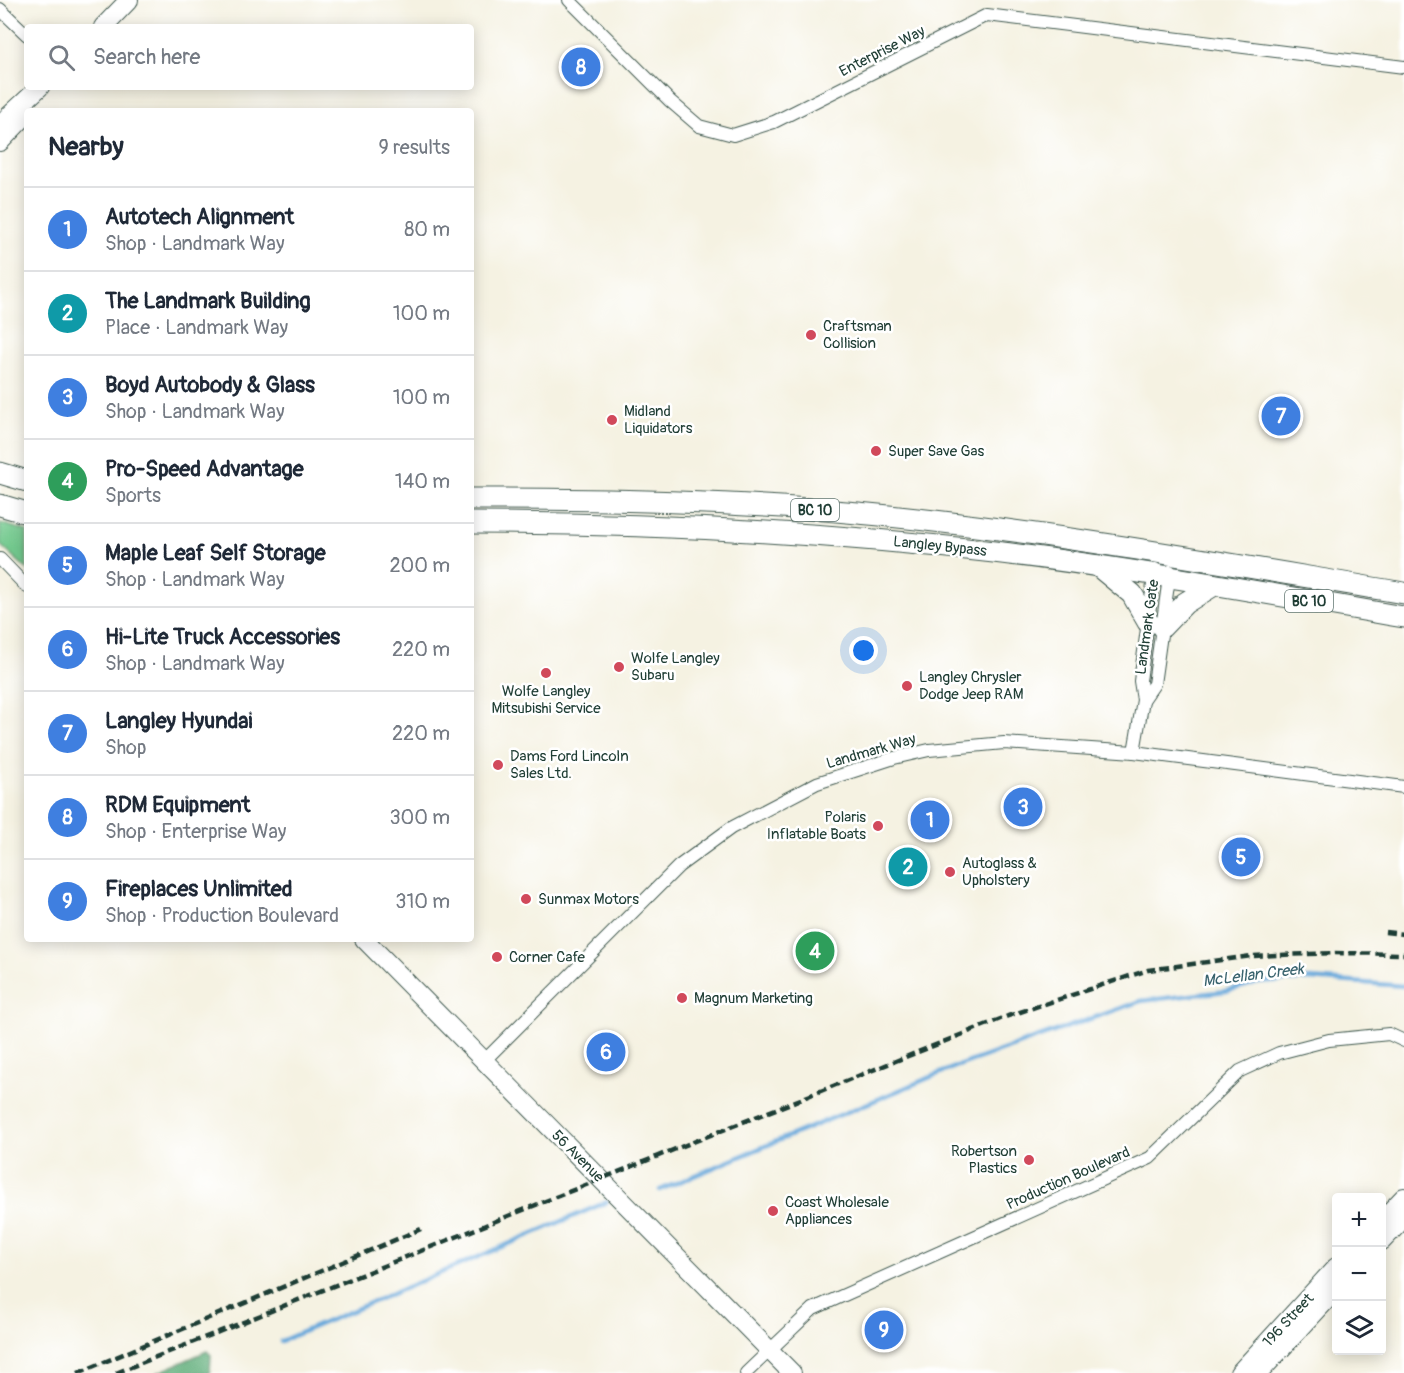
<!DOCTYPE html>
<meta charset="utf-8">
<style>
body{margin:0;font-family:Pangolin,sans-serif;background:#f6f6f7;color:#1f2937}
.controls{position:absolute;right:18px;bottom:18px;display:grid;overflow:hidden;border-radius:6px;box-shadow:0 3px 15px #0003}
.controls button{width:54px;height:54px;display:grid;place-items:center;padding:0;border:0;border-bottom:2px solid #e0e1e3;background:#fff;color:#1f2937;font:30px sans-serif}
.you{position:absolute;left:864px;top:651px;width:21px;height:21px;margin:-15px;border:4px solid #fff;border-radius:50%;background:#1a73e8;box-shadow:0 0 0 9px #1a73e833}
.badge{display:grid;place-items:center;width:39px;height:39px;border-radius:50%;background:#d1495b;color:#fff;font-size:20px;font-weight:700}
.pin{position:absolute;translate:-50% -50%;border:3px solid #fff;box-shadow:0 2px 6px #0006}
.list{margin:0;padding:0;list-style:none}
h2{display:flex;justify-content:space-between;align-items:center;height:78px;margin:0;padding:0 24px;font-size:26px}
h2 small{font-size:20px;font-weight:400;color:#747a83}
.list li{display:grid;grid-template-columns:39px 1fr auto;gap:18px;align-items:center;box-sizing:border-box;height:84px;padding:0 24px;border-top:2px solid #e0e1e3}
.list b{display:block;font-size:22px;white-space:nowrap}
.list p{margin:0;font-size:20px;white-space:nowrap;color:#747a83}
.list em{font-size:20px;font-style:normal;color:#747a83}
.icon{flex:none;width:33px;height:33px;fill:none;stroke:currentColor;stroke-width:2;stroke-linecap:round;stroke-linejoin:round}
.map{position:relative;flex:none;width:1404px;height:1373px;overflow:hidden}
.search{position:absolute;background:#fff;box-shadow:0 3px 15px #0003;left:24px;top:24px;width:450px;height:66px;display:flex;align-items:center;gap:15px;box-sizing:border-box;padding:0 21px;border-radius:6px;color:#747a83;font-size:22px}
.panel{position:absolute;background:#fff;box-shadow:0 3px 15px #0003;left:24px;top:108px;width:450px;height:834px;border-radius:6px}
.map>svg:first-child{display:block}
.green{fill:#73c98e;stroke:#498361;stroke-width:1.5}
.forest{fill:#5ead79;stroke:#3e7556;stroke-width:1.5}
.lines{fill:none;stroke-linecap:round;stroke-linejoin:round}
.stream{stroke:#68a9db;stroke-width:4.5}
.minor-casing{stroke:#3f584e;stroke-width:14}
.secondary-casing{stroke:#3f584e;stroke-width:20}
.trunk-casing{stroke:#3f584e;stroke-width:23}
.minor{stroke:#fff;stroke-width:12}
.secondary{stroke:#fff;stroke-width:18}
.trunk{stroke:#fff;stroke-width:21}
.rail{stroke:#1f3d34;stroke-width:4.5;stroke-dasharray:9 4.5;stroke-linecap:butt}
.poi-dot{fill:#d1495b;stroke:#fff;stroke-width:2}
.labels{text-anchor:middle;stroke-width:5;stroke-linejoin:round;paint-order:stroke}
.shield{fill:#fff;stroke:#627771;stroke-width:1.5}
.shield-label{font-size:14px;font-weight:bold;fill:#1f3d34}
.street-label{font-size:15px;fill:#1f3d34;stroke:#fff}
.poi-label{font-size:15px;fill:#1f3d34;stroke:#fff;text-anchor:start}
.water-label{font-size:16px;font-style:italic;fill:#39636e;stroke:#fff}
</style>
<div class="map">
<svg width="1404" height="1373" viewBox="0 0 1404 1373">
<rect width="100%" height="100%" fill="#fff"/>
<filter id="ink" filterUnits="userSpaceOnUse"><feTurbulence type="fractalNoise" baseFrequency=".0167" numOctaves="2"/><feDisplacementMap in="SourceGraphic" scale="12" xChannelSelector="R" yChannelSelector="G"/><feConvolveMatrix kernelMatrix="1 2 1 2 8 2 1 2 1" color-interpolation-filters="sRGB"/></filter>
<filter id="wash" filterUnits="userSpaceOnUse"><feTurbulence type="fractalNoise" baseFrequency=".008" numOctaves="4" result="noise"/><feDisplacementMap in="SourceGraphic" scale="24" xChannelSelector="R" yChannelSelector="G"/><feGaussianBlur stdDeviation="1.35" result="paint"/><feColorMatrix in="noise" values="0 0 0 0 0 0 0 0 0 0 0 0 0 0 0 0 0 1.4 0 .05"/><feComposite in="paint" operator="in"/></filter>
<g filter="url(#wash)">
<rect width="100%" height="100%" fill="#f5f2e2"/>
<!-- green -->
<path class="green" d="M0 523 27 531V569L0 545Z"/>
<!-- forest -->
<path class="forest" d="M207 1351 211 1355 210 1373H157Z"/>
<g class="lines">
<!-- stream -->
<g class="stream">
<path d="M660 1190 955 1067 1141 1001 1226 991 1256 983 1310 979 1404 986"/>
<path d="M281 1341 607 1202"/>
</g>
</g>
</g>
<g filter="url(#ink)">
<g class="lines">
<defs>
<g id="minor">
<path d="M569 0 670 101 699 126 733 135 774 122 987 15 1404 67"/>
<path d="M0 9 27 35"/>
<path d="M0 559 27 587"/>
<path d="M1143 700 1154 684 1170 571"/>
<path d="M1134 752 1143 700 1140 681 1155 569"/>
<path d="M484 1061 679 866 731 828 817 783 894 758 929 750 1004 743 1134 752 1404 787"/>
<path d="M746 1373 813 1309 1150 1158 1240 1071 1279 1053 1329 1040 1389 1034 1404 1041"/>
</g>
<g id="secondary">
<path d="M103 27 129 0"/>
<path d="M0 124 40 87"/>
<path d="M0 142 24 117"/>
<path d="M364 939 792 1373"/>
<path d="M1382 1220 1404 1197"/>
<path d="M1382 1241 1404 1218"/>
<path d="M1239 1373 1336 1267"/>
<path d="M1259 1373 1336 1290"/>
</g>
<g id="trunk">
<path d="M0 473 27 481"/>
<path d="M471 499C600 499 729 501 858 513 1041 530 1222 563 1404 593"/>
<path d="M0 505 27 513"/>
<path d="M471 523C646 523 820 532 994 552 1131 568 1268 594 1404 617"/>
<path d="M1098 566 1132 594 1148 622"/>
<path d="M1162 627 1185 603 1214 585"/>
</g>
</defs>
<!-- minor casing -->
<use href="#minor" class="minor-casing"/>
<!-- secondary casing -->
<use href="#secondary" class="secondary-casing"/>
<!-- trunk casing -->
<use href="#trunk" class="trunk-casing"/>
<!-- minor -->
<use href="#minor" class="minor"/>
<!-- secondary -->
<use href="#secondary" class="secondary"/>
<!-- trunk -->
<use href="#trunk" class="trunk"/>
<!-- rail -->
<g class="rail">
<path d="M1385 932 1404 934"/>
<path d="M78 1373 421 1229"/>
<path d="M116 1373 1008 1016 1148 970 1251 956 1335 953 1404 954"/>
</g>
</g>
</g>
<!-- markers -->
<g class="poi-dot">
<circle cx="811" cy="335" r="6"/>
<circle cx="612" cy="420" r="6"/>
<circle cx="876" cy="451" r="6"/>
<circle cx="619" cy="667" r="6"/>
<circle cx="546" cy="673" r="6"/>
<circle cx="907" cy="686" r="6"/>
<circle cx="498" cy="765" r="6"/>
<circle cx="878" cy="826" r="6"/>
<circle cx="950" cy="872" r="6"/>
<circle cx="526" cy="899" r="6"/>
<circle cx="497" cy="957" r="6"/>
<circle cx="682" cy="998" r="6"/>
<circle cx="1029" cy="1160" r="6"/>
<circle cx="773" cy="1211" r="6"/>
</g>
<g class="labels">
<!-- shield labels -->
<g class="shield">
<rect x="791" y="499" width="48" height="22" rx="4.5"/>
<rect x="1285" y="590" width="48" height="22" rx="4.5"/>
</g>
<g class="shield-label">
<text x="815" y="515">BC 10</text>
<text x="1309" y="606">BC 10</text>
</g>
<!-- street labels -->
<g class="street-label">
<text transform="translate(882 51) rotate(-27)" y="5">Enterprise Way</text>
<text transform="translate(940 546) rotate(6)" y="5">Langley Bypass</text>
<text transform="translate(1147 627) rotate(-82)" y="5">Landmark Gate</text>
<text transform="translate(871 751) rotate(-16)" y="5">Landmark Way</text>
<text transform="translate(578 1156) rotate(45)" y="5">56 Avenue</text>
<text transform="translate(1068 1178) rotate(-24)" y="5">Production Boulevard</text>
<text transform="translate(1288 1320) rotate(-47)" y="5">196 Street</text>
</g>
<!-- poi labels -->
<g class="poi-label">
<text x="823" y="331">Craftsman<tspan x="823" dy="17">Collision</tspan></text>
<text x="624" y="416">Midland<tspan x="624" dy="17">Liquidators</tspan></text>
<text x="888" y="456">Super Save Gas</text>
<text x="631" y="663">Wolfe Langley<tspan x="631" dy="17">Subaru</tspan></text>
<text x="919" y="682">Langley Chrysler<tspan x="919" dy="17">Dodge Jeep RAM</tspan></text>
<text x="546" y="696" text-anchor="middle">Wolfe Langley<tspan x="546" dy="17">Mitsubishi Service</tspan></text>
<text x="510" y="761">Dams Ford Lincoln<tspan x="510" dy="17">Sales Ltd.</tspan></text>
<text x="866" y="822" text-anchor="end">Polaris<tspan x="866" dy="17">Inflatable Boats</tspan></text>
<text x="962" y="868">Autoglass &amp;<tspan x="962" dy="17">Upholstery</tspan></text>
<text x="538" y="904">Sunmax Motors</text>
<text x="509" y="962">Corner Cafe</text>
<text x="694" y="1003">Magnum Marketing</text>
<text x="1017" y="1156" text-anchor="end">Robertson<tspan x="1017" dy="17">Plastics</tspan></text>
<text x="785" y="1207">Coast Wholesale<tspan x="785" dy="17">Appliances</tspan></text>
</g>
<!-- water labels -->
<g class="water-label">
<text transform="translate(1253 974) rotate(-7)" y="6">McLellan Creek</text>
</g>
</g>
</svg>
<div class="controls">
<button>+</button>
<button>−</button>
<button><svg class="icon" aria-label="layers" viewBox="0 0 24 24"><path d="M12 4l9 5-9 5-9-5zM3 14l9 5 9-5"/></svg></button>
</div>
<div class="you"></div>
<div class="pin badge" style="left:930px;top:820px;background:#3f7fe0">1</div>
<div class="pin badge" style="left:908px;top:867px;background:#0f9aa8">2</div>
<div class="pin badge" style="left:1023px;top:807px;background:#3f7fe0">3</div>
<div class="pin badge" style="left:815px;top:951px;background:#2e9e5b">4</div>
<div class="pin badge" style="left:1241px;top:857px;background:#3f7fe0">5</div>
<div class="pin badge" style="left:606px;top:1052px;background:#3f7fe0">6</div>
<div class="pin badge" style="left:1281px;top:416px;background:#3f7fe0">7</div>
<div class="pin badge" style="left:581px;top:67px;background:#3f7fe0">8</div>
<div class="pin badge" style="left:884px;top:1330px;background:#3f7fe0">9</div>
<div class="search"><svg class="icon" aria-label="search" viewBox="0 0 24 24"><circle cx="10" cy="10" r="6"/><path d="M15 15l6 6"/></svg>Search here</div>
<section class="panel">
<h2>Nearby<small>9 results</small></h2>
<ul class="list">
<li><span class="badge" style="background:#3f7fe0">1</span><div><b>Autotech Alignment</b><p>Shop · Landmark Way</p></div><em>80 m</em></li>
<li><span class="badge" style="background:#0f9aa8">2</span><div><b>The Landmark Building</b><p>Place · Landmark Way</p></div><em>100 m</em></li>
<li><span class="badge" style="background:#3f7fe0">3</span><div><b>Boyd Autobody &amp; Glass</b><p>Shop · Landmark Way</p></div><em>100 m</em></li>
<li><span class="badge" style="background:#2e9e5b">4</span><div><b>Pro-Speed Advantage</b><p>Sports</p></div><em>140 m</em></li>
<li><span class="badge" style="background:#3f7fe0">5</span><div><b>Maple Leaf Self Storage</b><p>Shop · Landmark Way</p></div><em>200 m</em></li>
<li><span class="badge" style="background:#3f7fe0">6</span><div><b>Hi-Lite Truck Accessories</b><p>Shop · Landmark Way</p></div><em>220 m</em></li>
<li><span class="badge" style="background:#3f7fe0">7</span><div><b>Langley Hyundai</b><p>Shop</p></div><em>220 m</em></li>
<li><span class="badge" style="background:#3f7fe0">8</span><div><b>RDM Equipment</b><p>Shop · Enterprise Way</p></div><em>300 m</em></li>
<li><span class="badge" style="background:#3f7fe0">9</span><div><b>Fireplaces Unlimited</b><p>Shop · Production Boulevard</p></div><em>310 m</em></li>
</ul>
</section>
</div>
